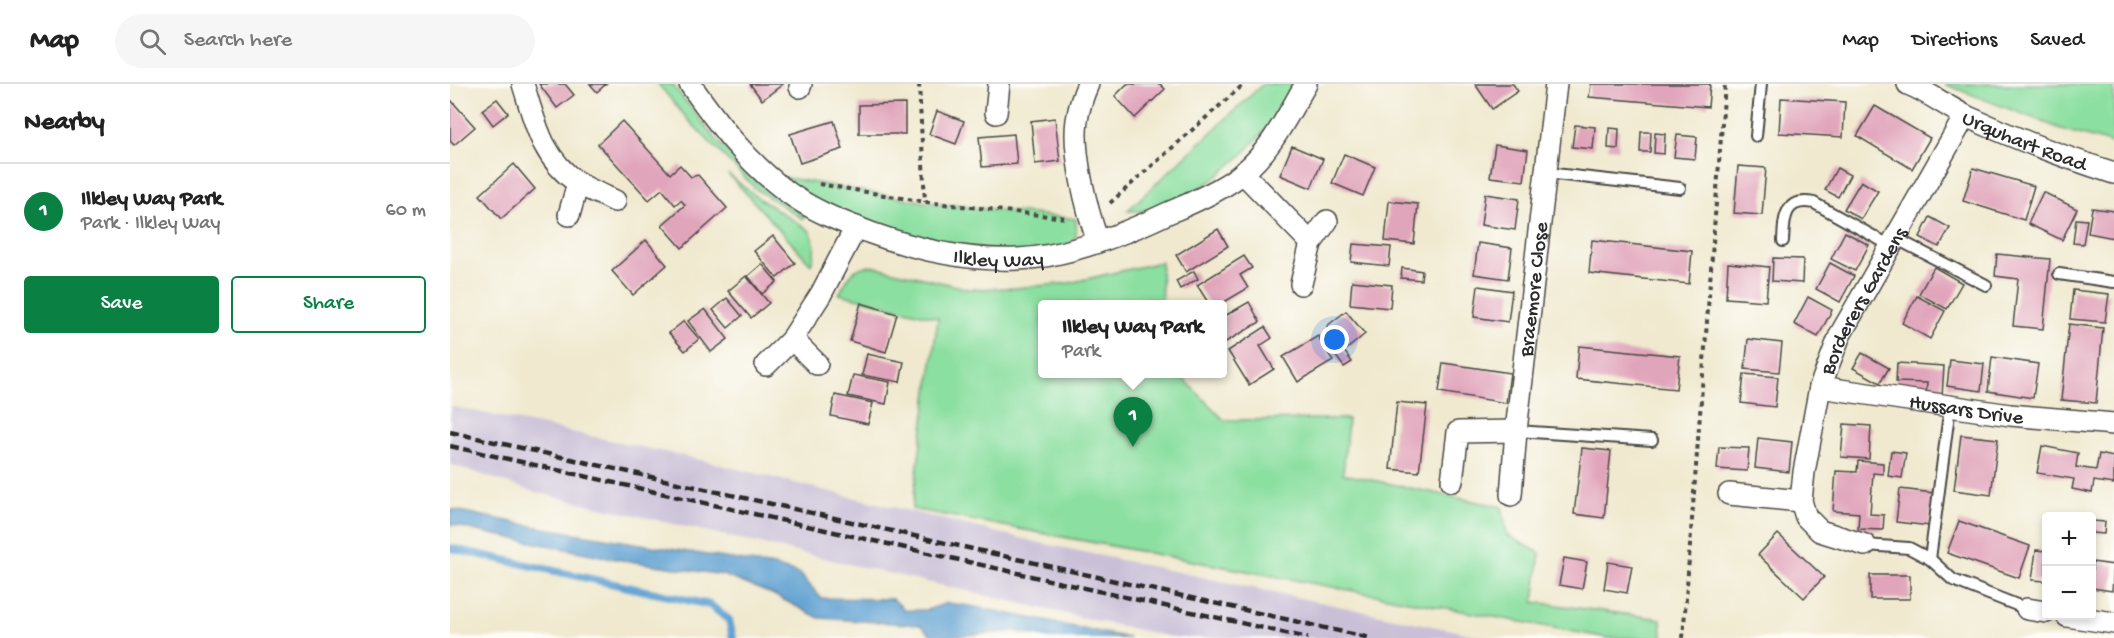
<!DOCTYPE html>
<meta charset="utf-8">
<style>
body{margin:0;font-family:"Gochi Hand",sans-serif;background:#f6f6f6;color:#222}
.controls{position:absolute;right:18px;bottom:18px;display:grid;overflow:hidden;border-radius:6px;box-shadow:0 3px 9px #0003}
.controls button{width:54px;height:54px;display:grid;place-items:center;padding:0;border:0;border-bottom:2px solid #e0e0e0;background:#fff;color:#222;font:30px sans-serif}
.you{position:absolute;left:885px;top:256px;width:21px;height:21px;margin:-15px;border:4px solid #fff;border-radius:50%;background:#1a73e8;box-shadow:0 0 0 9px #1a73e833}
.badge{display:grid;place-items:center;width:39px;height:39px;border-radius:50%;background:#0b8043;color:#fff;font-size:20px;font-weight:700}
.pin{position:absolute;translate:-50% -50px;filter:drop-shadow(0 2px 3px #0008)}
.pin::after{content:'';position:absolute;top:32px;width:21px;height:18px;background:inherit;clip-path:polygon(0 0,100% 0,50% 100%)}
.popup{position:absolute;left:588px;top:216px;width:189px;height:78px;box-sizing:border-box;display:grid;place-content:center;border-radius:6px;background:#fff;filter:drop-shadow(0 2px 4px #0005);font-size:20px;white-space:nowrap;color:#767676}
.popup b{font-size:22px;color:#222}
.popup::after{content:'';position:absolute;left:50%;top:100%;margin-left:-12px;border:12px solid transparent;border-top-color:#fff}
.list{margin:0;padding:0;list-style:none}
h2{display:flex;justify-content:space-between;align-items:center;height:78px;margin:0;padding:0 24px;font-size:26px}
h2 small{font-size:20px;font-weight:400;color:#767676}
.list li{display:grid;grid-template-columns:39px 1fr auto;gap:18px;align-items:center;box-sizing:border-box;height:96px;padding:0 24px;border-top:2px solid #e0e0e0}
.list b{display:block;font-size:22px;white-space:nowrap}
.list p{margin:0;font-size:20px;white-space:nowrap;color:#767676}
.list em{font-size:20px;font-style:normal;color:#767676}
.actions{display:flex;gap:12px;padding:18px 24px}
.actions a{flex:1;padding:14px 0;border:2px solid #0b8043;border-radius:6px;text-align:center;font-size:21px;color:#0b8043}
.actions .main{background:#0b8043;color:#fff}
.icon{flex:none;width:33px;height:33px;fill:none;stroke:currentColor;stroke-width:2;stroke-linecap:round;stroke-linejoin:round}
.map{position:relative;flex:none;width:1664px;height:554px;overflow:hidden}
header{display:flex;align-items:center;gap:36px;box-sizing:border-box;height:84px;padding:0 30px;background:#fff;border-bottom:2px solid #e0e0e0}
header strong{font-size:28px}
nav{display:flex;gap:33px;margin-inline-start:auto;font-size:21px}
.search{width:420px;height:54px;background:#f6f6f6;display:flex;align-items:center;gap:15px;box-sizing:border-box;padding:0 21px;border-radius:33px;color:#767676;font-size:22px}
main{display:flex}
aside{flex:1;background:#fff}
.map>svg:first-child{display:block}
.industrial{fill:#c9bfd7}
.green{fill:#8bdfa0;stroke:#5b8566;stroke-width:1.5}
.water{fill:#5ea0d1;stroke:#44667e;stroke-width:1.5}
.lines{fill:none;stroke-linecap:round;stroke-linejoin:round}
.stream{stroke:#5ea0d1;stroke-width:8}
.building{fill:#e1a5bb}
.lane-casing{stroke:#494844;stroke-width:14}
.street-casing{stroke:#494844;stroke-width:24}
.path{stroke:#494844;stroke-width:4;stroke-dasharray:4.5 4.5;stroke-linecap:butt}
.lane{stroke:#fff;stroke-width:10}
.street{stroke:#fff;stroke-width:21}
.rail{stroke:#2b2b2b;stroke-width:4.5;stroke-dasharray:9 4.5;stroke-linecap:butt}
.labels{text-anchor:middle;stroke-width:5;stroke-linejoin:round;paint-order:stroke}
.street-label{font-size:21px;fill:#2b2b2b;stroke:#fdfcf7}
</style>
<header>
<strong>Map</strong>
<div class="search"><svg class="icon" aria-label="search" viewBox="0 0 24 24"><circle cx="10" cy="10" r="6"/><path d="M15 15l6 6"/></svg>Search here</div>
<nav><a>Map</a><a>Directions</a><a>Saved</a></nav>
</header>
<main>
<aside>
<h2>Nearby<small></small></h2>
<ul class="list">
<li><span class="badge">1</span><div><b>Ilkley Way Park</b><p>Park · Ilkley Way</p></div><em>60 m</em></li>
</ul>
<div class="actions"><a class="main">Save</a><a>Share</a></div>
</aside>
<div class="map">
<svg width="1664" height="554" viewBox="0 0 1664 554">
<rect width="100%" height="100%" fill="#fdfcf7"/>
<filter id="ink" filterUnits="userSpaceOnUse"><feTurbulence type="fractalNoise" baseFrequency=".0167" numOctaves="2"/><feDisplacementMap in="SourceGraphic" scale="12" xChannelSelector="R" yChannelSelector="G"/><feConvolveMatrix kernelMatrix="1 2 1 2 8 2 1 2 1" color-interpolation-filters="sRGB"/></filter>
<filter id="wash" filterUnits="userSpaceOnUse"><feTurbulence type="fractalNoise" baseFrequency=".008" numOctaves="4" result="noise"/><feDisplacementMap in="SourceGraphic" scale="24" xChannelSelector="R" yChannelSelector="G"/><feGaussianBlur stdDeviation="1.35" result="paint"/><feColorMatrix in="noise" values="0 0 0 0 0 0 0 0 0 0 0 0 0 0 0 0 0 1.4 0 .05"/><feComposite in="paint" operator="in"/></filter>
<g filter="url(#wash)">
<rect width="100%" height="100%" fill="#f0e9cf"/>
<!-- industrial -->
<path class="industrial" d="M0 322 243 374 586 458 1039 554H727L652 538 84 408 0 380Z"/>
<!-- green -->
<g class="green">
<path d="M208 0H222L264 53 308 99 355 132 353 135 306 105 240 38Z"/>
<path d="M813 0H843L821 40 793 70 763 96 734 114 702 127H677Z"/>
<path d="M1494 0H1664V60L1614 46Z"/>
<path d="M278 90 311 116 359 146C366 158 366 167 361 180Z"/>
<path d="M315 90 475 118 626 135V153L617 167 594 172 447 158Z"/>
<path d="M711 178 712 220H593V290H729L774 336 898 335 893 390 1052 423 1057 451 1090 469 1084 518 1211 535 1212 554H1158L462 425 488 234 389 210C399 193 401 182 423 182L519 205 565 204 619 199Z"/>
</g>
<!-- water -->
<path class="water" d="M0 425 82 442 324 482 350 490 371 514 443 515 455 526H477L497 519 520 522 680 554H600L566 547 485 554 470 541 369 534 324 511 273 491 171 476 31 448 0 440Z"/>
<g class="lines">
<!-- stream -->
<path class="stream" d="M0 464 260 521 279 536 283 554"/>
</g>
<g id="blocks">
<!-- building -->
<g class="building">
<path d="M89 0H115L124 11 107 24Z"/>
<path d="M140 0H156L147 8Z"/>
<path d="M300 0H333L312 16Z"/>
<path d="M677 0H710L715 5 685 34 665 12Z"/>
<path d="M1025 0H1063L1068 7 1042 25Z"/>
<path d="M1141 0H1260L1258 23 1139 13Z"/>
<path d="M1331 14 1395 18 1393 53 1329 49Z"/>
<path d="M0 15 25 43 4 61 0 57Z"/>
<path d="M47 15 58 29 43 41 32 26Z"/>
<path d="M455 20V50H409V21Z"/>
<path d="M1425 22 1480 54 1462 85 1407 52Z"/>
<path d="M487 27 514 37 506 60 479 50Z"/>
<path d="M605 34 610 77 585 80 581 37Z"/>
<path d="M172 37 220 90 230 81 241 93 248 91 277 124 232 164 212 141 235 121 231 116 225 121 212 105 199 116 148 60Z"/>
<path d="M384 37 393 65 350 79 340 50Z"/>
<path d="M1125 41 1145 43 1143 65 1122 63Z"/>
<path d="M1159 44 1169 45 1168 65 1158 64Z"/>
<path d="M1191 48H1201L1200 68H1190Z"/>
<path d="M1205 49 1215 50 1214 70 1204 69Z"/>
<path d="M564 50 567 80 532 83 529 53Z"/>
<path d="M1227 51 1247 53 1245 75 1224 73Z"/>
<path d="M1045 61 1078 66 1074 97 1040 93Z"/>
<path d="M842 62 873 75 861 104 830 91Z"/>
<path d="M894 70 925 83 913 112 882 99Z"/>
<path d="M64 80 85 105 51 135 30 111Z"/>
<path d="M1288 82 1316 84 1312 131 1284 129Z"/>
<path d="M1387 84 1400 91 1388 113 1375 106Z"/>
<path d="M1523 84 1584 102 1574 136 1513 117Z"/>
<path d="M1411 97 1428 107 1411 135 1394 125Z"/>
<path d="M1593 108 1627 125 1612 156 1578 140Z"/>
<path d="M1035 110 1069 115 1065 146 1031 141Z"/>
<path d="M939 117 968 120 964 160 935 157Z"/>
<path d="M1642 124 1664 127V154L1638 149Z"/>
<path d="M1480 133 1500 144 1489 163 1470 153Z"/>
<path d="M1626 135 1637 136 1633 160 1623 159Z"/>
<path d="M768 145 778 162 736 188 726 171Z"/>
<path d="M1395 148 1419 161 1405 187 1381 175Z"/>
<path d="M323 152 345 179 327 194 304 167Z"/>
<path d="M196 156 217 181 183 211 162 187Z"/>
<path d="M1142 156 1242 167 1239 200 1139 189Z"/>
<path d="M1028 159 1062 164 1058 195 1024 190Z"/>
<path d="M903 160 941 163 939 182 901 178Z"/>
<path d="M1547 170 1600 175 1593 245 1563 242 1568 195 1545 192Z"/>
<path d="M794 172 802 184 790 191 798 204 771 220H759L747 201Z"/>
<path d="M1323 174 1353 175 1352 199 1322 197Z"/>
<path d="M1278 179 1319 183 1316 217 1276 214Z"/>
<path d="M1380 179 1404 192 1390 218 1366 205Z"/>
<path d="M312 180 327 198 312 210 298 192Z"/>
<path d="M1484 183 1512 199 1497 225 1469 210Z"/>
<path d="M952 184 972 187 971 196 951 194Z"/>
<path d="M744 187 748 195 730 205 726 197Z"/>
<path d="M296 192 319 219 301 234 278 207Z"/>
<path d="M902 197 942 201 940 224 900 220Z"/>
<path d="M1028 202 1062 207 1058 238 1024 233Z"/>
<path d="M1623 206 1659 210 1655 238 1620 235Z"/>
<path d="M1467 212 1495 227 1480 255 1452 239Z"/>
<path d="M1358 213 1382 226 1368 253 1344 240Z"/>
<path d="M277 214 292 232 278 244 263 226Z"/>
<path d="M799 218 810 238 774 259 773 233Z"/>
<path d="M411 219 447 230 436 268 400 257Z"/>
<path d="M255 225 278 255 261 268 238 237Z"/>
<path d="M896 227 915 250 897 265 877 242Z"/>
<path d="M234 237 249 255 235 267 219 249Z"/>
<path d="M1619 240 1653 244 1646 319 1611 316Z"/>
<path d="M815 243 822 254 810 262 824 285 799 301 778 267Z"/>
<path d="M868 252 883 277 848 298 833 273Z"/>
<path d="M1298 255 1332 259 1329 288 1295 285Z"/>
<path d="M890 261 902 278 894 283 882 267Z"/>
<path d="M1129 262 1230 272 1226 305 1126 295Z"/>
<path d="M1412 269 1439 284 1430 299 1403 284Z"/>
<path d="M417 270 454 278 450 298 412 291Z"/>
<path d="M1542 273 1588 280 1583 314 1538 307Z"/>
<path d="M1500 276 1534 280 1531 307 1497 302Z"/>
<path d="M993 279 1060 289 1056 319 989 308Z"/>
<path d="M1447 279 1494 282 1492 313 1476 311 1477 299 1446 298Z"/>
<path d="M1294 290 1328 293 1325 323 1291 319Z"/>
<path d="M403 291 440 298 436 320 398 312Z"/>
<path d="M385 311 423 319 418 340 381 332Z"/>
<path d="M947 318 977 321 969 388 940 385Z"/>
<path d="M1394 340 1421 342 1419 375 1391 373Z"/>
<path d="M1511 351 1548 355 1541 411 1504 406Z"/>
<path d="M1308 354 1342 358 1339 388 1305 384Z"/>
<path d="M1592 362 1628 369 1626 383 1646 386 1649 370 1664 373V400L1644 397 1642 409 1622 405 1624 395 1587 389Z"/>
<path d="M1269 363 1299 364 1297 387 1267 385Z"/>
<path d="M1132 364 1161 367 1154 434 1124 430Z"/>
<path d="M1441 367 1456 369 1452 394 1438 392Z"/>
<path d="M1408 377 1433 379V390L1423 389 1420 430 1434 431 1433 446 1408 445 1409 429 1383 427 1386 387 1407 388Z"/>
<path d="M1450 405 1484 409 1480 442 1446 438Z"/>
<path d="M1509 437 1580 462 1569 494 1497 469Z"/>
<path d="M1642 437 1655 438 1654 450 1642 449Z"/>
<path d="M1328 450 1374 493 1354 514 1308 471Z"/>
<path d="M1586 466 1596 467V497L1582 496Z"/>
<path d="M1114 474 1137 478 1132 505 1109 501Z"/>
<path d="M1158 478 1182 482 1177 509 1154 505Z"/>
<path d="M1642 478 1664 481 1662 507 1642 504Z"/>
<rect x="1420" y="491" width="40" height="24"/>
</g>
</g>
</g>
<g filter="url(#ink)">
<use href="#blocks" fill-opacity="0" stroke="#494844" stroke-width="1.5"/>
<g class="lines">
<defs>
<g id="lane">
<path d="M1306 52 1311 0"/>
<path d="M1096 89 1230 104"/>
<path d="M1445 154 1536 201"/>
<path d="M1333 157C1334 135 1334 113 1364 119L1441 162"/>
<path d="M1609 190 1664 198"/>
<path d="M1066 347 1202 356"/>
<path d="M1415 461 1459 464 1480 475 1503 496 1577 525"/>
<path d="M1480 475 1500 322"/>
</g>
<g id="street">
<path d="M73 0C85 38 92 75 128 99 139 106 153 111 165 117"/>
<path id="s1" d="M240 0C268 40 297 78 336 107 361 126 392 138 421 149 468 166 518 177 568 175 618 173 674 150 718 129 740 120 777 103 794 88 822 65 838 30 856 0"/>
<path d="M638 0C633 11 629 24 627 36 622 69 637 126 648 158"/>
<path id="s2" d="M1458 0C1480 9 1497 23 1518 33 1566 55 1614 73 1664 89"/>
<path d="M350 3 351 0"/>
<path d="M546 29 549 0"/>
<path d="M793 89 861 159"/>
<path d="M119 131 128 99"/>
<path d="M851 200 861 159 877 137"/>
<path d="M342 255 367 280"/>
<path d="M316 281 342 255 371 210 406 143"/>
<path id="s3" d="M1370 303 1560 331 1664 340"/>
<path d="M1002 397 1008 348 1066 347"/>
<path d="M1279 410 1351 417"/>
<path id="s4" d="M1061 411 1066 347 1106 0"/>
<path id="s5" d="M1415 461 1370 447 1356 433 1351 417 1354 388 1370 303 1390 251 1515 32"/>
<path d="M1577 525 1596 528"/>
<path d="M1617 532 1664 539"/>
</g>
</defs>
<!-- lane casing -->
<use href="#lane" class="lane-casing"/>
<!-- street casing -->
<use href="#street" class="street-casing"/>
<!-- path -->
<g class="path">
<path d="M469 0 475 118"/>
<path d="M369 100 475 118 617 134"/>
<path d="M660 119 794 0"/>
<path d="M1233 554 1275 0"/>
</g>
<!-- lane -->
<use href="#lane" class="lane"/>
<!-- street -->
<use href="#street" class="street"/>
<!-- rail -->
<g class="rail">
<path d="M0 348 920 554"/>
<path d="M0 362 858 554"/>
</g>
</g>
</g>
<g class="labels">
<!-- street labels -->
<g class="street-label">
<text dy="7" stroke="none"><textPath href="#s2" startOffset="130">Urquhart Road</textPath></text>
<text dy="7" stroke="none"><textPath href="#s1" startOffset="370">Ilkley Way</textPath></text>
<text dy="7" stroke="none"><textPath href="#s4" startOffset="207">Braemore Close</textPath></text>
<text dy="7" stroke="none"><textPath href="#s5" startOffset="296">Borderers Gardens</textPath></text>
<text dy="7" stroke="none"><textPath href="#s3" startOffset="148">Hussars Drive</textPath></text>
</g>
</g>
</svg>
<div class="controls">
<button>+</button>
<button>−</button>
</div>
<div class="you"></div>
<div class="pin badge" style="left:683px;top:363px">1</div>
<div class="popup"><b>Ilkley Way Park</b>Park</div>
</div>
</main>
